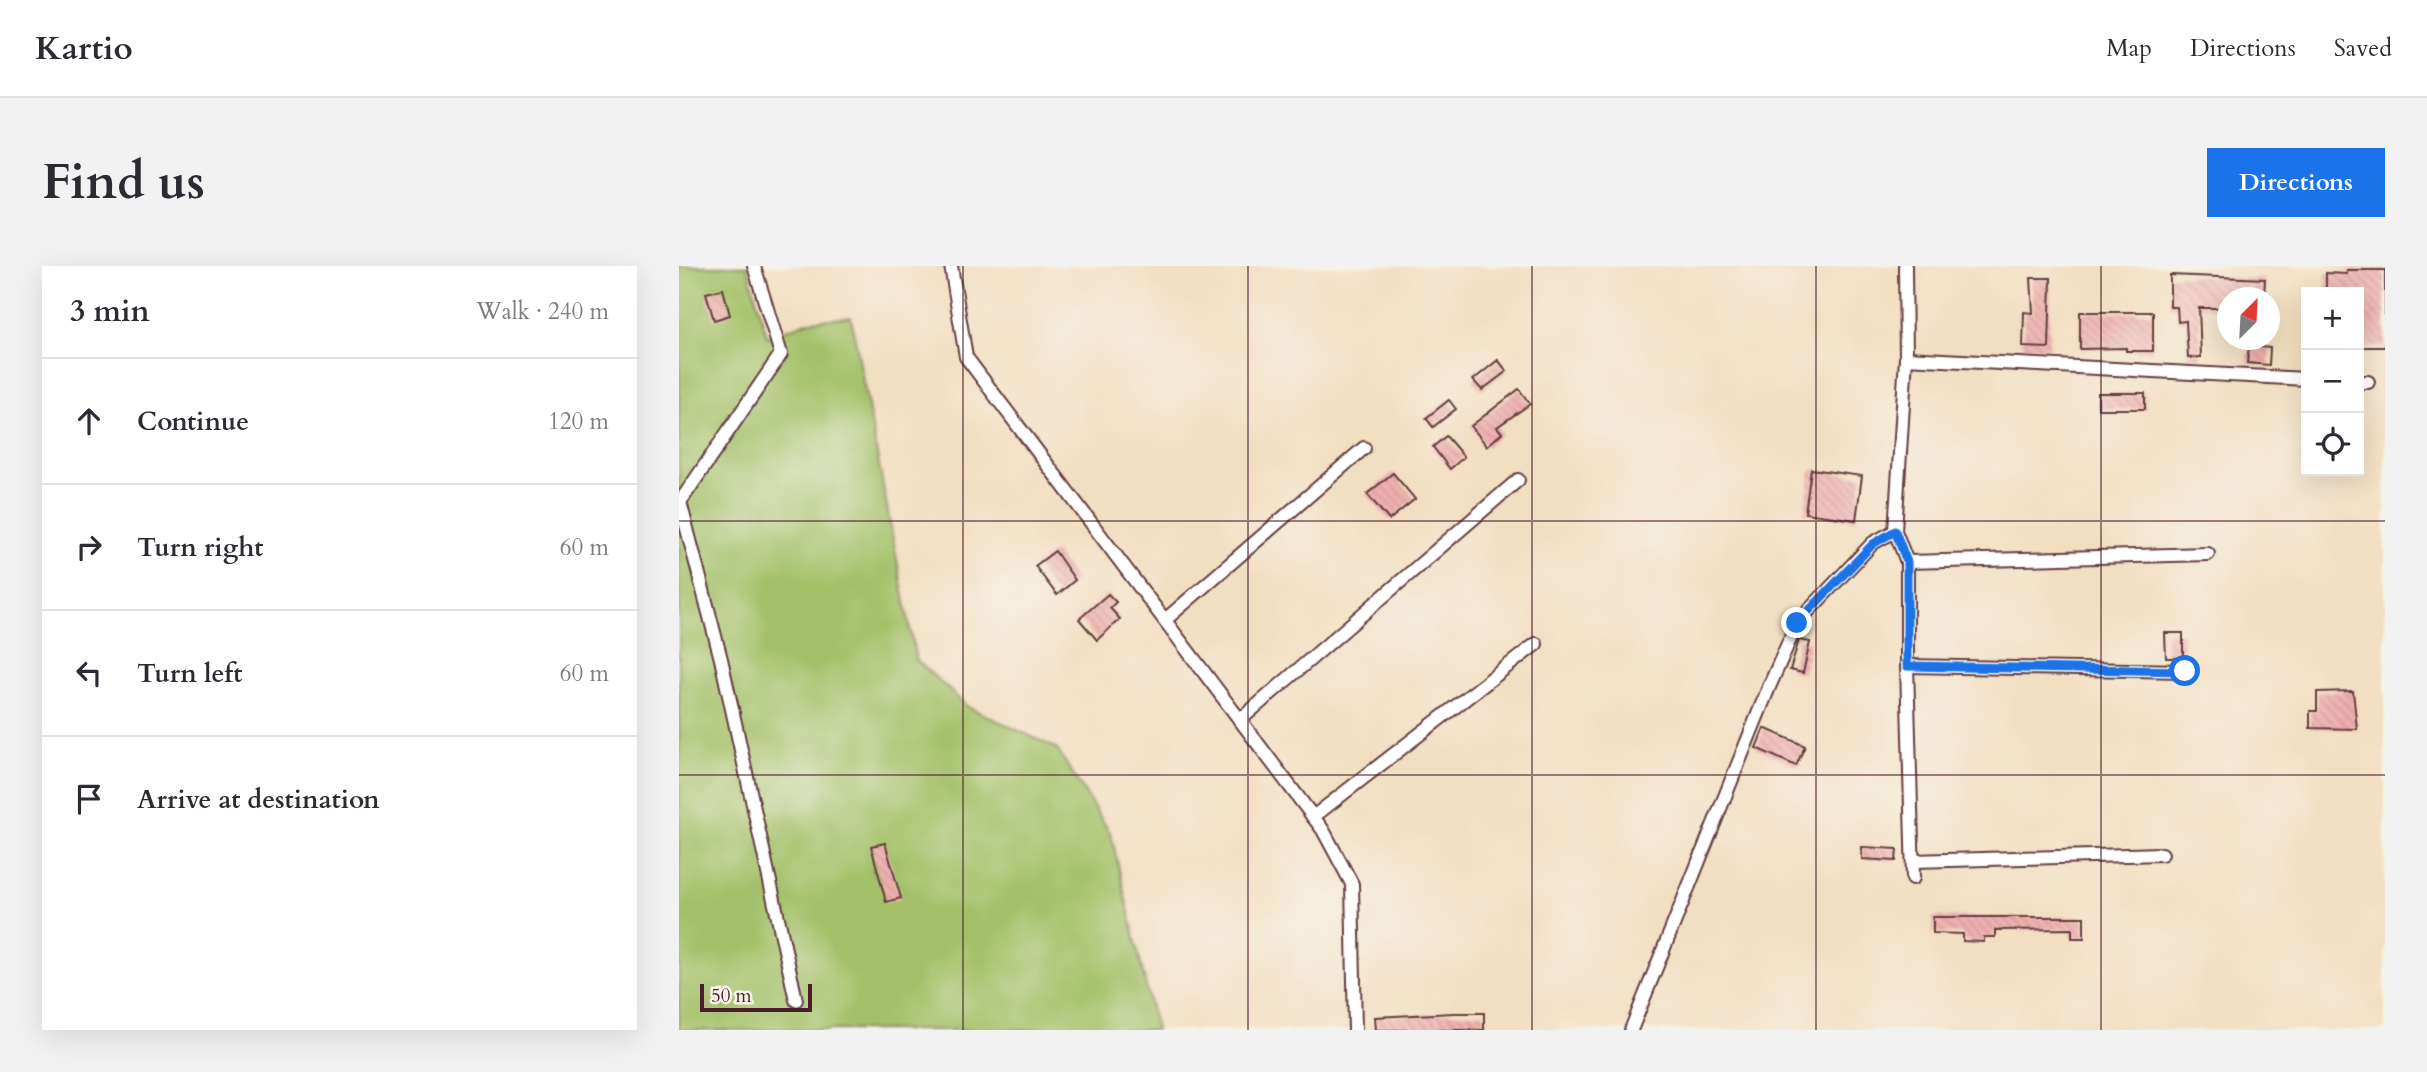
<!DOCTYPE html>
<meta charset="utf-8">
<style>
body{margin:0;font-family:Cardo,serif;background:#f2f2f3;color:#2b2b33}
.controls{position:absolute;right:21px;top:21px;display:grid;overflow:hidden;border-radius:0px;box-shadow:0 7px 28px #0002}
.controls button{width:63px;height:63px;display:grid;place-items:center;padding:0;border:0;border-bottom:2px solid #e1e1e2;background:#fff;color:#2b2b33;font:35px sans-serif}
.compass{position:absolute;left:1538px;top:21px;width:63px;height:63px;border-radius:50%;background:#fff;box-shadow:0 7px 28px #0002;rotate:24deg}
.scale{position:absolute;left:21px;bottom:18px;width:112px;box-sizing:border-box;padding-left:7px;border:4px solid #4a1f2b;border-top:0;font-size:19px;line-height:24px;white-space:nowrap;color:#4a1f2b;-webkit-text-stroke:5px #f7f3e8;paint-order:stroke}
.stop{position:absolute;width:21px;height:21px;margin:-16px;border:5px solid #1a73e8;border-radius:50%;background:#fff}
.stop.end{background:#1a73e8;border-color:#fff;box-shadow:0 2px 7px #0008}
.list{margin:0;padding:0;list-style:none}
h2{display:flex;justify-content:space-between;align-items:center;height:91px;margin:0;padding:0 28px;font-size:30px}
h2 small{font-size:23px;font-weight:400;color:#7c7c81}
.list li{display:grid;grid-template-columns:46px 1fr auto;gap:21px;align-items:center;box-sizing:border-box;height:126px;padding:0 28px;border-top:2px solid #e1e1e2}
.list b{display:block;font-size:26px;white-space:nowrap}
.list em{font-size:23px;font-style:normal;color:#7c7c81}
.icon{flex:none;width:38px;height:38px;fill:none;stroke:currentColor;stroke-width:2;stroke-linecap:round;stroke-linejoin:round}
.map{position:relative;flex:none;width:1706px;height:764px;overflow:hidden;border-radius:0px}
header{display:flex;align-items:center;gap:42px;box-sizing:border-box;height:98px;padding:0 35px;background:#fff;border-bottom:2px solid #e1e1e2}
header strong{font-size:33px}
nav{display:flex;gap:38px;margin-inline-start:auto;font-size:24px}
.intro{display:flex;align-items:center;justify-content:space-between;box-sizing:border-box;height:168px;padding:0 42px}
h1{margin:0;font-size:49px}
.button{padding:18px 32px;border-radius:0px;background:#1a73e8;color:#fff;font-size:24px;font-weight:700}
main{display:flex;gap:42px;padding:0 42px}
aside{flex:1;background:#fff;border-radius:0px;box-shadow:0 7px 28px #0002}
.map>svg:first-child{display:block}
.green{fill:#a3c067;stroke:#767049;stroke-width:2}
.building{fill:url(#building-back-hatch)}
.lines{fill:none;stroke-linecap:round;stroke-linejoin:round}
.minor-casing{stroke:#633c41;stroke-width:16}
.minor{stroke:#fff;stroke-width:12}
.route{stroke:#1a73e8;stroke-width:9}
.grid{fill:none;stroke:#4a1f2b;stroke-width:2;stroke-opacity:0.55}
</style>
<header>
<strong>Kartio</strong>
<nav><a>Map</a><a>Directions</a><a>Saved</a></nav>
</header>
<div class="intro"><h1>Find us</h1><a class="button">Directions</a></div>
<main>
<aside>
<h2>3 min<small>Walk · 240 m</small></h2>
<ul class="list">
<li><svg class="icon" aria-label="ahead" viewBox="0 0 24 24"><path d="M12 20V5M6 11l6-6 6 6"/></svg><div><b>Continue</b></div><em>120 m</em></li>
<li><svg class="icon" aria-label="right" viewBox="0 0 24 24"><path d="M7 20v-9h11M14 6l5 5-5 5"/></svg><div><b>Turn right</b></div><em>60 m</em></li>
<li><svg class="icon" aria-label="left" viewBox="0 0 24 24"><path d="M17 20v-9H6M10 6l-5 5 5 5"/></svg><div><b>Turn left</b></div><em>60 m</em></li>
<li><svg class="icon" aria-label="arrive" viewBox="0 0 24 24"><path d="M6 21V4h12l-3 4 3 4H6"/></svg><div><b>Arrive at destination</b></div></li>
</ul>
</aside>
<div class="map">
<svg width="1706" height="764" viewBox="0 0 1706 764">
<defs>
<pattern id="building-back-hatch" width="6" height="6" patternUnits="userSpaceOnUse" patternTransform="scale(1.75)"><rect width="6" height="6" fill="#efb0af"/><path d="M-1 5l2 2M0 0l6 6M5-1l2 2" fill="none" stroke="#ce9797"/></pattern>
</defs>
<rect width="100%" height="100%" fill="#f7f3e8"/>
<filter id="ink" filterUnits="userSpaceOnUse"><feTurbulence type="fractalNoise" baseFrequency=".0143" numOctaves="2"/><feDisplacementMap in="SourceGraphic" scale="14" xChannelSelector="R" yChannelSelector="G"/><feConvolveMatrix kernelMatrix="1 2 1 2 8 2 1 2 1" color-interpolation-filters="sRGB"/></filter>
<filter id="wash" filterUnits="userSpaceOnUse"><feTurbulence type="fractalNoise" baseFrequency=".00686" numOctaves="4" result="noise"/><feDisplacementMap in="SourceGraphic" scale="28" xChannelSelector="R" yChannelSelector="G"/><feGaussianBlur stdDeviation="1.57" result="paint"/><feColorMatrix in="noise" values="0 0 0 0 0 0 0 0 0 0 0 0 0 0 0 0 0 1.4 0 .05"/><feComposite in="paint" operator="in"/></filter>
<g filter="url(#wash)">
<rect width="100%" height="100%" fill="#f2dec0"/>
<!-- green -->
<path class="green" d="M0 0H68L88 71 131 55 172 51 237 394 289 441 377 482 432 568 477 764H0Z"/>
<g id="blocks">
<!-- building -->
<g class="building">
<path d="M1668 4H1706V81H1682L1680 26H1647V7L1668 8Z"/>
<path d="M1491 9 1586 13 1585 32H1549V42H1520L1522 91 1509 92 1507 55 1499 56 1498 41H1491Z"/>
<path d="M1352 12H1372L1370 82 1344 81 1345 46 1354 47Z"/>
<path d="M44 23 51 49 35 54 27 27Z"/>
<path d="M1401 46H1474V85H1447V82L1401 83Z"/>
<path d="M1570 80 1591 82 1590 99 1568 97Z"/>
<path d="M819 94 828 105 803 124 794 114Z"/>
<path d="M840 123 851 138 818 161 823 167 808 180 792 160Z"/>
<rect x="1419" y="127" width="47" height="16"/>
<path d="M770 134 777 143 754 161 747 152Z"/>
<path d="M767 170 785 191 771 203 754 181Z"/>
<path d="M1132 203 1183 210 1177 254 1126 247Z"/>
<path d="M714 207 736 233 710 254 688 228Z"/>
<path d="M376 285 396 314 378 329 356 300Z"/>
<path d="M429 328 437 336 431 342 441 353 418 374 400 353Z"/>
<path d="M1486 367H1504V392H1487Z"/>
<path d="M1120 374 1131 376 1124 407 1111 404Z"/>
<path d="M1674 425 1678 463 1631 462V445H1638V426Z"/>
<path d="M1085 462 1126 480 1117 500 1077 482Z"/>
<path d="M206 577 222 632 207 636 192 580Z"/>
<path d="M1183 581 1218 583 1217 595 1183 593Z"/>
<path d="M1254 651H1405V672H1393V663L1316 664V671H1305V676L1284 675V668L1254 667Z"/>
<path d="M775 747H805V764H697L696 751Z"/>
</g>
</g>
</g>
<g filter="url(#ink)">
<use href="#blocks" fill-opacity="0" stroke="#633c41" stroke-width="2"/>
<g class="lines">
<defs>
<g id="minor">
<path d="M75 0 102 88 1 236 42 393 117 734"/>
<path d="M272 0 287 91 644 564 673 618 676 764"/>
<path d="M1226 0 1227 92 1216 265 1228 296V400L1234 612"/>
<path d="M1227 92 1627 113"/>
<path d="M1680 116H1689"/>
<path d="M1228 296 1529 288"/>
<path d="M486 354 685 182"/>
<path d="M1228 400 1506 405"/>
<path d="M561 454 839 214"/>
<path d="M634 551 857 378"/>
<path d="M1234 595 1483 588"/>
<path d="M952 764 1090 421 1118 357 1194 277 1216 265"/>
</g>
</defs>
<!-- minor casing -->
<use href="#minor" class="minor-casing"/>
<!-- minor -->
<use href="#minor" class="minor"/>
</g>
</g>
<g class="lines" filter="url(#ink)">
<!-- route -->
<path class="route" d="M1118 357 1194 278 1216 265 1228 296V400L1506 405"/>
</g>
<!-- grid -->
<path class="grid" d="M284 0V764M569 0V764M853 0V764M1137 0V764M1422 0V764M0 255H1706M0 509H1706"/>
</svg>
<div class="controls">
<button>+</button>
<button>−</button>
<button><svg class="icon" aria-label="locate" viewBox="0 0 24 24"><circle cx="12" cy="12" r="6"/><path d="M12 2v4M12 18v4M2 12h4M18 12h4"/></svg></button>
</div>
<svg class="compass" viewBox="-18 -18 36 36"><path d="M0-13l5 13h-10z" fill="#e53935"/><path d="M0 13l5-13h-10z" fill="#7c7c81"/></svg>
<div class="scale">50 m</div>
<div class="stop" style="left:1506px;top:405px"></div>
<div class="stop end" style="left:1118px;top:357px"></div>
</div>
</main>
